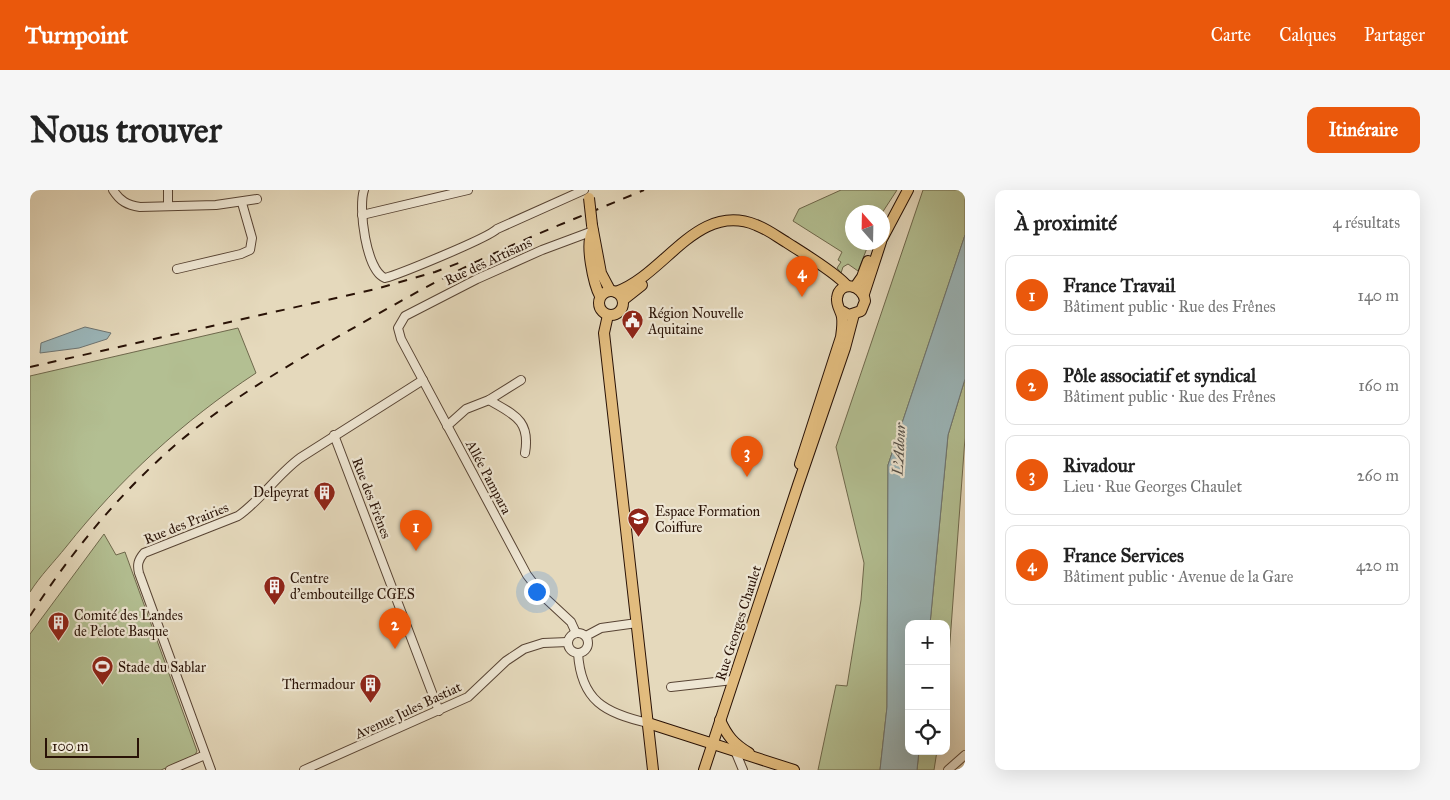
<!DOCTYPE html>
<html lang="fr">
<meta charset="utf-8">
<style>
body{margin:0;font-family:"IM FELL Great Primer",serif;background:#f6f6f6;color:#222}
.controls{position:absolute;right:15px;bottom:15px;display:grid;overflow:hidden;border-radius:10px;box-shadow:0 5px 20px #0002}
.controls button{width:45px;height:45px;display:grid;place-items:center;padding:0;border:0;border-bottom:1px solid #e0e0e0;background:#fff;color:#222;font:25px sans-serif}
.compass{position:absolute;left:815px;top:15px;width:45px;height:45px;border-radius:50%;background:#fff;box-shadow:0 5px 20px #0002;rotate:340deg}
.scale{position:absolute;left:15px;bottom:12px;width:94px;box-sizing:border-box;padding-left:5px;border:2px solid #291206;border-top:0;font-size:14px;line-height:18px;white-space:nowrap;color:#291206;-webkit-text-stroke:4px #eee6d3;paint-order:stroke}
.you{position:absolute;left:506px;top:401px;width:18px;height:18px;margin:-12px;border:4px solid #fff;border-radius:50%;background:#1a73e8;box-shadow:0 0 0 8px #1a73e833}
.badge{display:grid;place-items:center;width:32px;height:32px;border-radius:50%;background:#ea580c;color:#fff;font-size:16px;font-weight:700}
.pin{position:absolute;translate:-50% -41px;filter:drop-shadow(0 1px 2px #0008)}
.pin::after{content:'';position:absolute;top:26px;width:18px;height:15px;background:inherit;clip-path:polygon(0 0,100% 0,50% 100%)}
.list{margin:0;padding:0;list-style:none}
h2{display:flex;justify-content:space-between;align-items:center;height:65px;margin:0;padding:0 20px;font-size:21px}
h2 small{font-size:16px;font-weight:400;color:#767676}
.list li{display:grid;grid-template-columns:32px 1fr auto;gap:15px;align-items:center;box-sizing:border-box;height:80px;margin:0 10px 10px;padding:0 10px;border:1px solid #e0e0e0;border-radius:10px}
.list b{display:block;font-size:19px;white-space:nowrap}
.list p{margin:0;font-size:16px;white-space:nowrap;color:#767676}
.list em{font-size:16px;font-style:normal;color:#767676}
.icon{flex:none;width:28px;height:28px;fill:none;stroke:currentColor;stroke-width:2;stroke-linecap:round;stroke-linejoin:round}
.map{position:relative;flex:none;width:935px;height:580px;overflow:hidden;border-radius:10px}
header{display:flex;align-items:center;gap:30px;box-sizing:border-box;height:70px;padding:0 25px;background:#ea580c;color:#fff}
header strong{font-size:24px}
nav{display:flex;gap:28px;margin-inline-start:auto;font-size:18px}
.intro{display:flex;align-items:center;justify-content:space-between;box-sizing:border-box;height:120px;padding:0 30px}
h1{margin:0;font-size:35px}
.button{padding:12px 22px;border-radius:10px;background:#ea580c;color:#fff;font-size:18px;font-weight:700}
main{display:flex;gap:30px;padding:0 30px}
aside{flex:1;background:#fff;border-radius:10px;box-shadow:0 5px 20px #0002}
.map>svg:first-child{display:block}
.green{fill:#b3bf92;stroke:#6e684c}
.water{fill:#9bb7bb;stroke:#6d7573}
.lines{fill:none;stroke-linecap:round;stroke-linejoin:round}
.minor-casing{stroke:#584434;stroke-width:10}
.major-casing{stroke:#291206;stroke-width:12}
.minor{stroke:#eee6d3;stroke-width:8}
.major{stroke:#e2bc7e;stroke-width:10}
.rail{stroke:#291206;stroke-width:2;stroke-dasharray:9 9;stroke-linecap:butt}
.major-bridge-casing{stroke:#291206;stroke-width:12;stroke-linecap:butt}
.major-bridge{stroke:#e2bc7e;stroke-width:10}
.labels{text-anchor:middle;stroke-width:4.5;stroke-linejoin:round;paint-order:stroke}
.street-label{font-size:14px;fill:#291206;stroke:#eee6d3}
.poi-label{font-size:14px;fill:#291206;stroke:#eee6d3;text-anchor:start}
.water-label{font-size:15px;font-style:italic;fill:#514c45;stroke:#eee6d3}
</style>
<header>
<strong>Turnpoint</strong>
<nav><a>Carte</a><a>Calques</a><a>Partager</a></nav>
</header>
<div class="intro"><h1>Nous trouver</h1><a class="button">Itinéraire</a></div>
<main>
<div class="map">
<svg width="935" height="580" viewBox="0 0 935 580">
<rect width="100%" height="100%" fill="#e5d9bc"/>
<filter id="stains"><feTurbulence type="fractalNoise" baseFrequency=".004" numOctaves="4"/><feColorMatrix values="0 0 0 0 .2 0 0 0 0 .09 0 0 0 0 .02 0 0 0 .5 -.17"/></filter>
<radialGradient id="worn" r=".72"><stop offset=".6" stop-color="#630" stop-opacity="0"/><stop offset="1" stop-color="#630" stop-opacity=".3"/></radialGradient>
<!-- green -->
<g class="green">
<path d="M811 0H867L852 23 822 22V52L839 53 828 81 818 74 813 77 811 83 807 78 811 72 808 70 812 62 763 31 769 19Z"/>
<path d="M893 0H935V45L858 275 857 517 850 580H788L806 495 817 496 831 410 834 373 806 257Z"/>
<path d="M208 138 226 183C153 231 90 289 36 357 24 372 10 386 0 402V186Z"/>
<path d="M935 189V248L916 506V434H900L918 245Z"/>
<path d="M74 344 86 365 95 362 167 561 165 565 131 580H0V444Z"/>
<path d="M889 561H907L904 580H887Z"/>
</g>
<!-- water -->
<g class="water">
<path d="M935 45V189L918 245 900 434H879V561H889L887 580H850L857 517 858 275Z"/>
<path d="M55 137 81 143 77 149 49 158 10 163 11 153Z"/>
</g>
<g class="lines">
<defs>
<g id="minor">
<path d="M83 0C90 11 97 15 110 17L186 15 227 9"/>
<path d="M138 0V16"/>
<path d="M334 0C328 17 336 81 355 88 370 84 458 48 467 39L554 0"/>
<path d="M332 25 438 0"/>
<path d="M147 79 211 64 220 60 222 48 212 13"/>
<path d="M459 210C482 224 501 229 495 263"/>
<path d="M417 236 436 219 459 210 491 190"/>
<path d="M304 245 409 521"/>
<circle cx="548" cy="453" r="10"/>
<path d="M546 443 541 432 513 406 497 385 371 149 368 138 375 126 447 89 512 60 563 41"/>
<path d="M556 446 571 438 607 433"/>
<path d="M548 463C551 511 575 523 618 533"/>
<path d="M641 497 703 490"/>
<path d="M706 563 713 580"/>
<path d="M140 580 175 565"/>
<path d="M181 580 109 383C107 375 108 370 114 363L208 326C231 310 247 285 270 268L393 190"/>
<path d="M274 580 438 507 476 471 494 459 513 453 538 452"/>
<path d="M918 580 935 565"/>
</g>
<g id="major">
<path d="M562 35 571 83 580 100"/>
<path d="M563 41C554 52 564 95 570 106"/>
<path d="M852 49 878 0"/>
<path d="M825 97 832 87 838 71"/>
<circle cx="581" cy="113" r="12"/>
<path d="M586 102C635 85 667 11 726 35 737 39 746 46 756 52 770 61 808 84 817 96"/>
<path d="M834 104 851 52"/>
<path d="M593 110 612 95"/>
<path d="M578 125 574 143 623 580"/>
<path d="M770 274 811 147C812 140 813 134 812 127 811 121 806 115 807 108 809 90 833 94 835 111L831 121 819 125 810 120"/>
<path d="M690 530C697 546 704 554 719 563"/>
<path d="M618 533 764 580"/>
<path d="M674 580 768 295 815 158 824 124"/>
</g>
</defs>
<!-- minor casing -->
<use href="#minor" class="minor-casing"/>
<!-- major casing -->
<use href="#major" class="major-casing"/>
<!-- minor -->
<use href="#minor" class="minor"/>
<!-- major -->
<use href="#major" class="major"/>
<!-- rail -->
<g class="rail">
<path d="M0 177 346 99 405 82 434 71"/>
<path d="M0 426C40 364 87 306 143 257 194 213 252 179 311 145 343 127 375 108 408 91 474 56 545 29 614 0"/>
</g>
<defs>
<path id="major-bridge" d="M559 8 562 35"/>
</defs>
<!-- major-bridge casing -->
<use href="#major-bridge" class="major-bridge-casing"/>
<!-- major-bridge -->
<use href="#major-bridge" class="major-bridge"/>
</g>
<!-- icons -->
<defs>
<symbol id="civic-pin" viewBox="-11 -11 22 30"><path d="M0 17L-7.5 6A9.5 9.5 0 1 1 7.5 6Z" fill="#8f2418" stroke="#eee6d3"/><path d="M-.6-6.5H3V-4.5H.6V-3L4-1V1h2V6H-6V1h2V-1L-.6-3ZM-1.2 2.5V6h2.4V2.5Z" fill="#fff"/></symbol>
<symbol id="building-pin" viewBox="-11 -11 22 30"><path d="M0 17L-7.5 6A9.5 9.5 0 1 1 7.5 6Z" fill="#8f2418" stroke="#eee6d3"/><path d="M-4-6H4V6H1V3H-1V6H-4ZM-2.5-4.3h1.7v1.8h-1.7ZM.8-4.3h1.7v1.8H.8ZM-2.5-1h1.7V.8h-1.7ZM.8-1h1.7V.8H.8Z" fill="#fff"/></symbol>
<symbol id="school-pin" viewBox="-11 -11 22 30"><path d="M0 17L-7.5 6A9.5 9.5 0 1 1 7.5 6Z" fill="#8f2418" stroke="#eee6d3"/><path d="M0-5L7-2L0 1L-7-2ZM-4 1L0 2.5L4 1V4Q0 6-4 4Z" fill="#fff"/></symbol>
<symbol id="stadium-pin" viewBox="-11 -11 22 30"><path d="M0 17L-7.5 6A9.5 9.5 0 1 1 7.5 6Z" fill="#8f2418" stroke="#eee6d3"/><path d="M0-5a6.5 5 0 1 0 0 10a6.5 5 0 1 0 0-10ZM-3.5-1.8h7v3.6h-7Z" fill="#fff"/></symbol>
</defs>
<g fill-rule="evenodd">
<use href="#civic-pin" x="590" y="118" width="25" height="34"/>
<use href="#building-pin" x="282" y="290" width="25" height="34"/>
<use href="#school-pin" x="596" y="316" width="25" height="34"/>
<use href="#building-pin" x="232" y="384" width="25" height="34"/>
<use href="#building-pin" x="16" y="420" width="25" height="34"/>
<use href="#stadium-pin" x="60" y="464" width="25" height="34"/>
<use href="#building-pin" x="328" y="482" width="25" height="34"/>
</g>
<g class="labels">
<!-- street labels -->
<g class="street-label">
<text transform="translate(458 71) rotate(-25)" y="5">Rue des Artisans</text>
<text transform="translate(459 287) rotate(62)" y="5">Allée Pampara</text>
<text transform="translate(342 308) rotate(69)" y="5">Rue des Frênes</text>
<text transform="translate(156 333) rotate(-22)" y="5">Rue des Prairies</text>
<text transform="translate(708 433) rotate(-72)" y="5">Rue Georges Chaulet</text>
<text transform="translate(378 520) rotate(-25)" y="5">Avenue Jules Bastiat</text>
</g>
<!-- poi labels -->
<g class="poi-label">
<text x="618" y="128">Région Nouvelle<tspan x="618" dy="16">Aquitaine</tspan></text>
<text x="279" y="307" text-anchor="end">Delpeyrat</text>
<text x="625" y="326">Espace Formation<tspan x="625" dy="16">Coiffure</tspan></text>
<text x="260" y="393">Centre<tspan x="260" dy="16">d'embouteillge CGES</tspan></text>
<text x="44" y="430">Comité des Landes<tspan x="44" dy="16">de Pelote Basque</tspan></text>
<text x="88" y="482">Stade du Sablar</text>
<text x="325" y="499" text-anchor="end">Thermadour</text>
</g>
<!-- water labels -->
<g class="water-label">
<text transform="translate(869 259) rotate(-87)" y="5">L'Adour</text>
</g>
</g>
<rect width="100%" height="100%" filter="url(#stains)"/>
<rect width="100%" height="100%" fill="url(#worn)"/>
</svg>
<div class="controls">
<button>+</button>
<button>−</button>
<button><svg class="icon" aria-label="locate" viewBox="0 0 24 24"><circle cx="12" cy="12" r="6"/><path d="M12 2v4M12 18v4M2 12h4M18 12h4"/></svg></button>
</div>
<svg class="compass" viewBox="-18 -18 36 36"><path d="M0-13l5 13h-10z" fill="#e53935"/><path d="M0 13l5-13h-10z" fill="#767676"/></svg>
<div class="scale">100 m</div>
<div class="you"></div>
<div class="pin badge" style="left:386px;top:361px">1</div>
<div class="pin badge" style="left:365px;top:459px">2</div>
<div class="pin badge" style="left:717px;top:287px">3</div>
<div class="pin badge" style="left:772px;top:107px">4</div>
</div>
<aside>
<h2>À proximité<small>4 résultats</small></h2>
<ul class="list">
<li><span class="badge">1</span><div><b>France Travail</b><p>Bâtiment public · Rue des Frênes</p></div><em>140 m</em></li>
<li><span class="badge">2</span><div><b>Pôle associatif et syndical</b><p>Bâtiment public · Rue des Frênes</p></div><em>160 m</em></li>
<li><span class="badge">3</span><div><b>Rivadour</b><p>Lieu · Rue Georges Chaulet</p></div><em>260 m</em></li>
<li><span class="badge">4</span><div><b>France Services</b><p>Bâtiment public · Avenue de la Gare</p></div><em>420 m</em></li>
</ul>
</aside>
</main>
